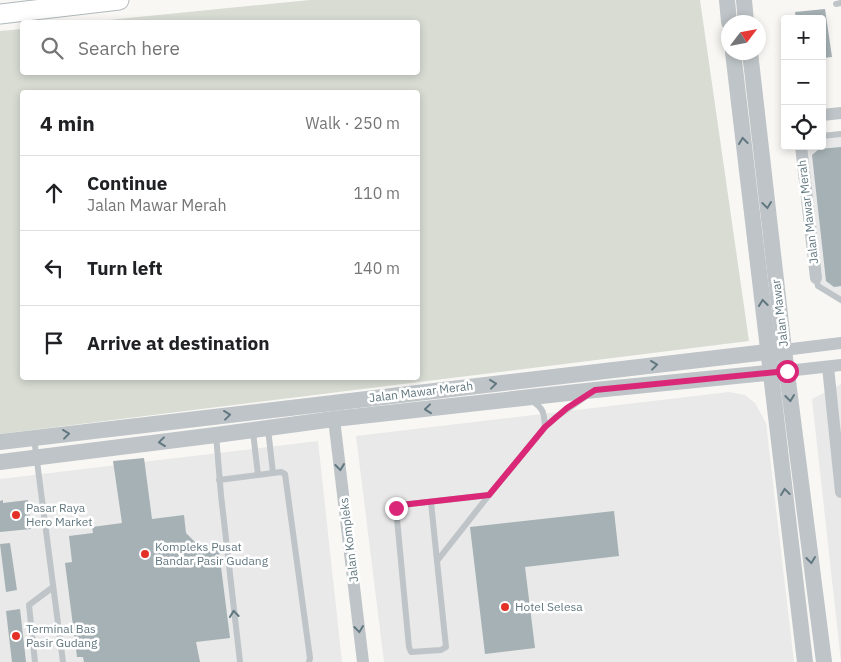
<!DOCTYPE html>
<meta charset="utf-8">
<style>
body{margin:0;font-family:"IBM Plex Sans",sans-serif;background:#f2f2f2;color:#202124}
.controls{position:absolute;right:15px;top:15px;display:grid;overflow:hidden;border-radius:5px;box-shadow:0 2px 8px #0003}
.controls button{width:45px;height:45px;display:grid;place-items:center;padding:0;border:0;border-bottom:1px solid #e0e0e0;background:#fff;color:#202124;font:25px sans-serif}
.compass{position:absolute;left:721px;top:15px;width:45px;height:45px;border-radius:50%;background:#fff;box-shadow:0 2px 8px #0003;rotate:58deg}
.stop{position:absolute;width:15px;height:15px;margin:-11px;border:4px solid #db2777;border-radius:50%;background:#fff}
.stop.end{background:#db2777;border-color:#fff;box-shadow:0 1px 5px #0008}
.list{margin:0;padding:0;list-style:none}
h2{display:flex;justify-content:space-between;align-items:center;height:65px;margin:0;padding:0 20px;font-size:21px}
h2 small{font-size:16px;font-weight:400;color:#757577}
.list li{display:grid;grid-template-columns:32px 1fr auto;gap:15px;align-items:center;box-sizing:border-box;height:75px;padding:0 20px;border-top:1px solid #e0e0e0}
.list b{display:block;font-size:19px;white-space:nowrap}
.list p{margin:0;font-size:16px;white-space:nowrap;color:#757577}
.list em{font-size:16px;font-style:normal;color:#757577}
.icon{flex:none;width:28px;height:28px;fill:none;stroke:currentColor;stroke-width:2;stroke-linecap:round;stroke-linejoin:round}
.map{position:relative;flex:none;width:841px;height:662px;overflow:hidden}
.search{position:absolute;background:#fff;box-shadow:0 2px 8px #0003;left:20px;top:20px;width:400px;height:55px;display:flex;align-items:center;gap:12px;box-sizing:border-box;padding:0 18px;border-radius:5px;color:#757577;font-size:19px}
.panel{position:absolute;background:#fff;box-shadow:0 2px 8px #0003;left:20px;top:90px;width:400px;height:290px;border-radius:5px}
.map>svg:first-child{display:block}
.built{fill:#e8e9e8}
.green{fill:#d8dcd3;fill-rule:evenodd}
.building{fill:#a5b1b4}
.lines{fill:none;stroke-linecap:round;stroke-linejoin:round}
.secondary-casing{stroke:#b0b9bc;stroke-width:21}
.service{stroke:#bec4c7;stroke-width:6}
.minor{stroke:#bec4c7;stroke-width:12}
.tertiary{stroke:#bec4c7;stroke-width:16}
.secondary{stroke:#fff;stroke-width:19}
.oneway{stroke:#627880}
.route{stroke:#db2777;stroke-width:6}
.poi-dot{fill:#e43127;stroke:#fff;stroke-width:2}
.labels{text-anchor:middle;stroke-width:5;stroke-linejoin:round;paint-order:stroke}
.street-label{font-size:12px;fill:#627880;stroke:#fff}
.poi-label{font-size:12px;fill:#627880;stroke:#fff;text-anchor:start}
</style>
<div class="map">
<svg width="841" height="662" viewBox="0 0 841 662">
<rect width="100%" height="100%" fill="#f8f7f4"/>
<!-- built -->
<g class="built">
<path d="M841 131V302L817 288 796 146H822V133Z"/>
<path d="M841 384V662L812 399Z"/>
<path d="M729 392 745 395 755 403 766 423 794 662H384L356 436Z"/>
<path d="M318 441 342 662H0V479Z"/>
</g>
<!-- green -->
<path class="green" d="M310 0H700L749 341 0 434V31L22 29V72H418V22H88ZM22 92H418V378H22Z"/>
<!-- building -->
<g class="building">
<path d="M825 9 832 57 822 58V19H796L795 12Z"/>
<path d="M841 147V286L834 287 826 281 812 155 819 149Z"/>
<path d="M144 458 152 519 184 515 186 533 199 546 218 543 230 638 196 642 200 662H84L83 657H77L65 563 72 562 69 536 93 533 92 527 122 523 113 461Z"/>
<path d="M3 500V503L28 500 31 529 0 532V501Z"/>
<path d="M614 511 619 556 525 567 535 648 485 654 470 527Z"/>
<path d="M10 543 17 590 6 592 0 544Z"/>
<path d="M20 609 26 662H12L6 611Z"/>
</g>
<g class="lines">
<defs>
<path id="secondary" d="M0 14 119 0"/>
</defs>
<!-- secondary casing -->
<use href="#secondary" class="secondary-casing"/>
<!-- service -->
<g class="service">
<path d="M836 4 841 3"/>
<path d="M822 136 841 134"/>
<path d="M816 278 818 286 841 300"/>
<path d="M531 400C544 409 544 412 545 427"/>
<path d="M268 429 273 473"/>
<path d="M253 432 258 475"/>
<path d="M216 435 221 495 240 662"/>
<path d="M34 438 63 662"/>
<path d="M219 480 281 472 285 474 310 658 309 662"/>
<path d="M489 495 401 505 396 508 409 647 411 652 441 650 446 647 437 561 489 495 545 427 556 417 588 395"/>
<path d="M431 502 437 561"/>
<path d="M35 662 29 605 53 587"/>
</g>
<!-- minor -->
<g class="minor">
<path d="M822 115 841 113"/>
<path d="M801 146 816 278"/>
<path d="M784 350 841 343"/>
<path d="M828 367 841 492"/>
<path d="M787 371 841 365"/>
<path d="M334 419 363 662"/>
</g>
<!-- tertiary -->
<g class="tertiary">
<path d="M727 0 729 22"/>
<path d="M744 0 746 22"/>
<path d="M733 52 805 662"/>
<path d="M750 52 784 350 824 662"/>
<path d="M0 442 784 350"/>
<path d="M0 462 216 435 334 419 595 390 787 371"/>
</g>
<!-- secondary -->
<use href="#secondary" class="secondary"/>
</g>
<!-- one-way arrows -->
<defs><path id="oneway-chevron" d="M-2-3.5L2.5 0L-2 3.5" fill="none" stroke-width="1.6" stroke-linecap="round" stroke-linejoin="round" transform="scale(1.25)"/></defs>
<g class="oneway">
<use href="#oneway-chevron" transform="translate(743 141) rotate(-97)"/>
<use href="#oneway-chevron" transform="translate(767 205) rotate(83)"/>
<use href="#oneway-chevron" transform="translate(763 303) rotate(-97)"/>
<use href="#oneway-chevron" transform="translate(654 365) rotate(-7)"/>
<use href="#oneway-chevron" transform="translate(493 384) rotate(-7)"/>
<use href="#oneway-chevron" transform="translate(790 398) rotate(83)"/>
<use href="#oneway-chevron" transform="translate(428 409) rotate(174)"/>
<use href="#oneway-chevron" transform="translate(227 415) rotate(-7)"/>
<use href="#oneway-chevron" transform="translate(66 434) rotate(-7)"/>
<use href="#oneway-chevron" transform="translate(162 442) rotate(173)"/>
<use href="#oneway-chevron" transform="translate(340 467) rotate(83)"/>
<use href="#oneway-chevron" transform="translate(785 492) rotate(-97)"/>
<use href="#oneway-chevron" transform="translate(811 560) rotate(83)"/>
<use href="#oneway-chevron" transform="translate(234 614) rotate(-96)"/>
<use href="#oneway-chevron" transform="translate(359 629) rotate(83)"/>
</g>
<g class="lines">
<!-- route -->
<path class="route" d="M396 508 401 505 489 495 545 427 567 408 595 390 787 371"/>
</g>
<!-- markers -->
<g class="poi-dot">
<circle cx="16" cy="515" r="5"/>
<circle cx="145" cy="554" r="5"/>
<circle cx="505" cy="607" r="5"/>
<circle cx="16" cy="636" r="5"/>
</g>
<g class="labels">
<!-- street labels -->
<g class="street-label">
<text transform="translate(808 212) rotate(-97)" y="4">Jalan Mawar Merah</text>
<text transform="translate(780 313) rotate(-97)" y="4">Jalan Mawar</text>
<text transform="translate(421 392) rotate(-7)" y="4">Jalan Mawar Merah</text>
<text transform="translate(349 540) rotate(-97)" y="4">Jalan Kompleks</text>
</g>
<!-- poi labels -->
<g class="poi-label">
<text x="26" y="512">Pasar Raya<tspan x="26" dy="14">Hero Market</tspan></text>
<text x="155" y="551">Kompleks Pusat<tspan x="155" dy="14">Bandar Pasir Gudang</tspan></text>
<text x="515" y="611">Hotel Selesa</text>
<text x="26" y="633">Terminal Bas<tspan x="26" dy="14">Pasir Gudang</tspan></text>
</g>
</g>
</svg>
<div class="controls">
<button>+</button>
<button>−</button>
<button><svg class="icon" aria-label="locate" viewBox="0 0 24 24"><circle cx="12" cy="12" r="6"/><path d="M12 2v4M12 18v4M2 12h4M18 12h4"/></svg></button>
</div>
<svg class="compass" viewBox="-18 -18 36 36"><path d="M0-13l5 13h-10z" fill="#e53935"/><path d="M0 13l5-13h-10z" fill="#757577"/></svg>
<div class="stop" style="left:787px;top:371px"></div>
<div class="stop end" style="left:396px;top:508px"></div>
<div class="search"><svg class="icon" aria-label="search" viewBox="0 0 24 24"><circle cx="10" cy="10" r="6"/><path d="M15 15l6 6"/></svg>Search here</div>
<section class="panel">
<h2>4 min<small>Walk · 250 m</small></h2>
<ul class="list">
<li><svg class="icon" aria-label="ahead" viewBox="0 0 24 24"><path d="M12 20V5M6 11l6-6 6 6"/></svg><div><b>Continue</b><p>Jalan Mawar Merah</p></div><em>110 m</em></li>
<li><svg class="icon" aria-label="left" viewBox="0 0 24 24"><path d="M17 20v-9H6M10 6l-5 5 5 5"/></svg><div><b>Turn left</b></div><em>140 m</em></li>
<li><svg class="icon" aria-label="arrive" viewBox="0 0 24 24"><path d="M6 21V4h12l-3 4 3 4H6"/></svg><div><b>Arrive at destination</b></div></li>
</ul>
</section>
</div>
